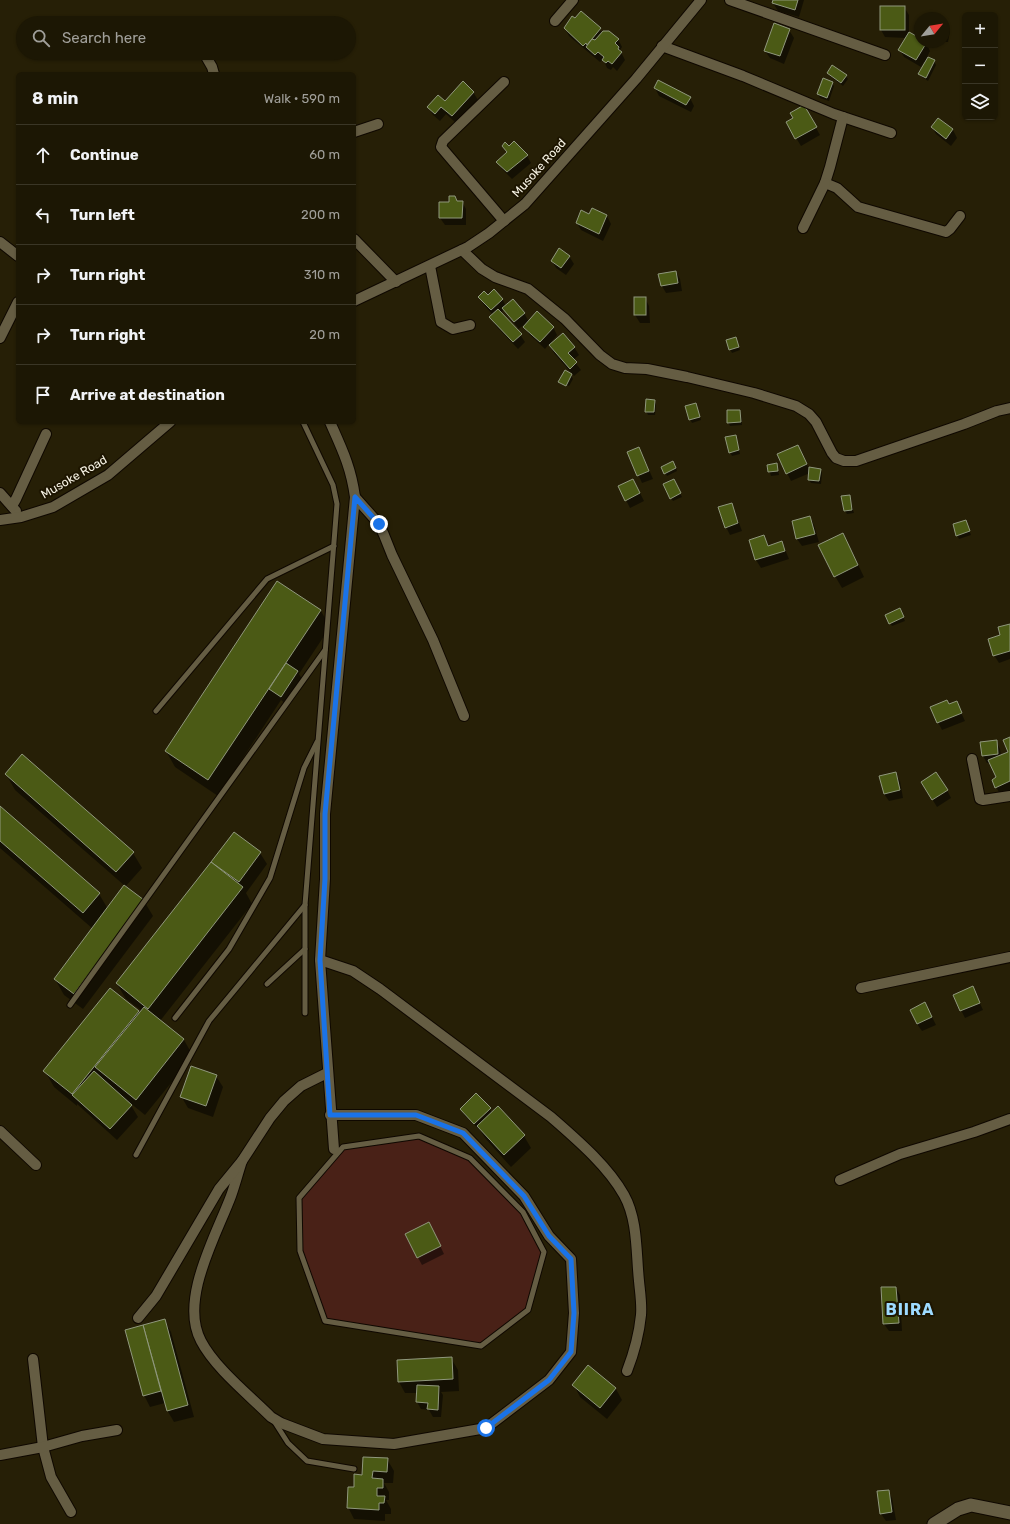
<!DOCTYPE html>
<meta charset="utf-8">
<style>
body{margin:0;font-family:Rubik,sans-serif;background:#25200e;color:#f1f3f6}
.controls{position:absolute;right:12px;top:12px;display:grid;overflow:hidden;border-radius:6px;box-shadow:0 1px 3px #0004}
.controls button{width:36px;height:36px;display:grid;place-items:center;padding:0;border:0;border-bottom:1px solid #3a3626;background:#1c1704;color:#f1f3f6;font:20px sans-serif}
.compass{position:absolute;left:914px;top:12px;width:36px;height:36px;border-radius:50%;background:#1c1704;box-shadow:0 1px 3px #0004;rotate:60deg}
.stop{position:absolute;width:12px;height:12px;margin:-9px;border:3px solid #1a73e8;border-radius:50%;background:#fff}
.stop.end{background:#1a73e8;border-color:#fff;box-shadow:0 1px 4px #0008}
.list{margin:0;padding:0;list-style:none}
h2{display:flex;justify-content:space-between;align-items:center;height:52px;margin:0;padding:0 16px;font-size:17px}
h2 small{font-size:13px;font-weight:400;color:#a09f9a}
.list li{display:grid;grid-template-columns:26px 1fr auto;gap:12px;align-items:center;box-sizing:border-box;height:60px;padding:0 16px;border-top:1px solid #3a3626}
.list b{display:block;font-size:15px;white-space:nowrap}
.list em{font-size:13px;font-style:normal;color:#a09f9a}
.icon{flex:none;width:22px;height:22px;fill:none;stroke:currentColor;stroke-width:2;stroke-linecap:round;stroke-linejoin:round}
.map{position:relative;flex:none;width:1010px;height:1524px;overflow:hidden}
.search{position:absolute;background:#1c1704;box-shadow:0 1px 3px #0004;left:16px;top:16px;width:340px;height:44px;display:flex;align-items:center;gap:10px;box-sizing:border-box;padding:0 14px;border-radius:22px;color:#a09f9a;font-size:15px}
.panel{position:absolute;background:#1c1704;box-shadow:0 1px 3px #0004;left:16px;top:72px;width:340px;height:352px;border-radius:6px}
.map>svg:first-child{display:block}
.green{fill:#492117}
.shadow{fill:#0007;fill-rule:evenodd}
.building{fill:#4b5a15;stroke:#90987d}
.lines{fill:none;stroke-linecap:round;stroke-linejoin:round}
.service-casing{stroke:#0f0800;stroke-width:7}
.minor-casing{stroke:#0f0800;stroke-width:12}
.tertiary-casing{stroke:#0f0800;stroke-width:15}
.service{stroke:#655d43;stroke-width:5}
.minor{stroke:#655d43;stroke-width:10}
.tertiary{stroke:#655d43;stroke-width:13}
.route{stroke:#1a73e8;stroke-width:5}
.labels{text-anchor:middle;stroke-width:4;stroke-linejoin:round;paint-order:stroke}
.street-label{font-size:12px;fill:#f8f4e5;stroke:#1d1500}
.district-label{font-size:16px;font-weight:bold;letter-spacing:1px;fill:#9edbff;stroke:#1d1500}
</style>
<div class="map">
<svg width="1010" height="1524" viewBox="0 0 1010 1524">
<rect width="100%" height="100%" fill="#261f06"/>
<!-- green -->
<path class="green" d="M419 1136 470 1158 523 1212 544 1252 528 1310 481 1346 325 1321 300 1251 299 1198 343 1147Z"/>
<!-- shadow -->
<g class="shadow">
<path d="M774 0H804L799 17 778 11 773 3Z"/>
<path d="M904 7 909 15V33L920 39V42L926 43 930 51 927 57 934 61 936 65 928 81 922 77 920 74 925 63 924 62 921 67 904 57 900 50 906 38 885 37 881 30Z"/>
<path d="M581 13 602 32H609L618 39 622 47 620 50 625 60 617 71 613 67 611 70 607 68 603 59 600 62 569 36 565 28Z"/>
<path d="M944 23 950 31 948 42H944Z"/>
<path d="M789 30 794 38 784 64 770 58 765 51Z"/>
<path d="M833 66 846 76 848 79 843 86 830 76 828 73Z"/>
<path d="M832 83 834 86 829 101 820 98 818 94Z"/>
<path d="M655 88 690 98 694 106 691 112 659 96Z"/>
<path d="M473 92 478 100 456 123 446 114 440 121 433 115 428 107Z"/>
<path d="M804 106 820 135 801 146 787 123 795 118Z"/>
<path d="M938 119 953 130 957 138 951 146 936 134 932 127Z"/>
<path d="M514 142 527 156 531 163 512 179 502 169 497 162 507 153 503 146 509 148Z"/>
<path d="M455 197 458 202H462L466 209V225H445L440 218Z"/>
<path d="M592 209 607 216 611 224 603 241 581 230 577 223 589 215Z"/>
<path d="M569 256 574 264 566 275 556 268 552 261Z"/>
<path d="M676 272 680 279 682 291 666 293 662 286Z"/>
<path d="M488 296 502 299 506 306 524 313 529 322 553 327 557 335 550 344 574 347 579 355 573 360 581 370 574 376 554 353 549 344 545 349 529 334 524 325 517 330 525 342 518 349 495 325 491 317 493 315 484 305 479 297ZM504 310 518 328 516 329 500 313Z"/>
<path d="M635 298H645L649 306 650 323H640L635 315Z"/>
<path d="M737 342 740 350 732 353 730 349Z"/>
<path d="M571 375 573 379 569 386 561 382V384L559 382Z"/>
<path d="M654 401 656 404 655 415H648L646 411Z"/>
<path d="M696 404 701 420 692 423 690 419Z"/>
<path d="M739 411 741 414 742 425 730 426 728 422Z"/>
<path d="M735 436 740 454 732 456 730 452Z"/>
<path d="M628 453 643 456 653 479 642 483Z"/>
<path d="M802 454 810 471 820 469 822 473 821 484 811 483 809 480 810 473 791 481 787 473Z"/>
<path d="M675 465 677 471 667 476 662 467Z"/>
<path d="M777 465 779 475 771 476 768 466Z"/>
<path d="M675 484 682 497 673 501 671 498Z"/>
<path d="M637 487 644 501 630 508 626 500Z"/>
<path d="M849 496 854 513 847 514 845 511Z"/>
<path d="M731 504 735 512 742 531 730 535 726 527Z"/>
<path d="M810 517 814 525 819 542 802 546 797 539 793 522Z"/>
<path d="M967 524 971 535 959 539 957 535Z"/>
<path d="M764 536 769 546 782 542 789 559 761 568 756 560 750 540Z"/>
<path d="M849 546 864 577 842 588 835 576Z"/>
<path d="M278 583 321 611 330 627 299 674 302 679 286 704 281 700 218 796 175 767 166 751Z"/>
<path d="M901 613 905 621 892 626 890 623Z"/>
<path d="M1010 625V659L999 663 994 655 1001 636Z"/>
<path d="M956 702 965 721 942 730 938 722Z"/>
<path d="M1010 740V795L1003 799 996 787 997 778 990 763H987L983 756 996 741 1000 749 1001 756 1009 752Z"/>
<path d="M895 773 900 781 903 798 889 801 884 794Z"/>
<path d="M6 774 133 853 142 868 125 887 144 901 153 916 83 1009 64 995 55 979 93 929 0 848V808L99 894 108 909 125 886 15 790Z"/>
<path d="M926 789 947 790 951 798 937 807Z"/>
<path d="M260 853 267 864 246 893 252 904 160 1021 184 1040 193 1056 145 1115 129 1102 138 1117 117 1140 77 1104V1106L54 1087 45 1071 138 1012 139 1014 142 1011 126 999 117 984 212 863Z"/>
<path d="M973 988 983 1010 965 1018 961 1010Z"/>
<path d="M929 1011 936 1025 922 1031 917 1024Z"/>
<path d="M216 1076 223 1087 213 1117 188 1108 181 1096Z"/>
<path d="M498 1108 524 1136 531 1148 511 1167 485 1138 480 1130 465 1116 461 1109H490L492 1113Z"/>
<path d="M433 1231 444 1254 422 1265 406 1235Z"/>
<path d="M896 1288 900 1295 902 1331H889L884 1324Z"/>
<path d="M164 1320 171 1332 194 1417 174 1422 167 1410 165 1403 150 1407 144 1395 126 1330Z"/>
<path d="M451 1358 458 1370 459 1391 441 1392 443 1395 441 1417H433L429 1410 421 1409 417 1402 418 1393H405L399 1382Z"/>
<path d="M589 1367 616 1389 622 1400 607 1419 580 1397 574 1385Z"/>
<path d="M387 1459 394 1471 393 1483H384L389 1492V1500H386L391 1509V1514H385V1521L354 1519 348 1507 355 1488 363 1476Z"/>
<path d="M888 1491 892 1498 896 1520 886 1521 881 1514Z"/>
</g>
<!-- building -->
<g class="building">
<path d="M773 0H798L795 10 772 3Z"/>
<rect x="880" y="6" width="25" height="24"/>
<path d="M581 11 601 28 587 45 586 43 583 46 564 28 572 16 575 18Z"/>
<path d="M774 23 790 29 780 56 764 51Z"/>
<path d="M603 31H609L619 39 615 43 619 47 618 49 622 52 612 64 608 61 606 63 602 60 604 57 598 52 595 55 586 47 592 39 595 40Z"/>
<path d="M909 32 920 38V42H927L916 60 898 50Z"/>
<path d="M928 57 935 60 926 78 918 74Z"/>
<path d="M832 65 847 75 841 83 827 73Z"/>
<path d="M823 78 833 82 827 98 817 94Z"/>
<path d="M658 80 691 97 686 105 654 88Z"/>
<path d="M463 81 474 92 452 116 441 107 435 114 427 107 438 95 445 101Z"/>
<path d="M804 105 817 127 795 139 786 122 793 118 790 113Z"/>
<path d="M938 118 953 129 946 139 931 127Z"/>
<path d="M514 141 528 155 507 172 496 162 507 152 502 146 505 142 509 146Z"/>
<path d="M449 196H455L457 201H463L462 218H439V202H449Z"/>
<path d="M592 208 607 215 599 234 576 223 581 210 589 214Z"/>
<path d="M559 248 570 256 561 268 551 261Z"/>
<path d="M676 271 678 283 661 286 658 274Z"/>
<path d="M494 289 503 299 491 310 478 297 484 291 488 295Z"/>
<rect x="634" y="297" width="12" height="18"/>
<path d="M513 299 525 313 514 322 502 308Z"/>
<path d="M498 309 522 334 513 342 489 317Z"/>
<path d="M537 311 554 327 540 342 523 327Z"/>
<path d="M563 333 575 347 568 353 577 362 570 369 549 345Z"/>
<path d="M736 337 739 347 729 350 726 340Z"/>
<path d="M565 370 572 374 566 386 558 382Z"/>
<path d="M646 399 655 400 654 412H645Z"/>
<path d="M696 403 700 417 689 420 685 406Z"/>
<path d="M727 410H740L741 422 727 423Z"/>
<path d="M736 435 739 450 729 453 725 437Z"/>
<path d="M798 445 807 464 786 474 777 454Z"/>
<path d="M639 447 649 471 637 476 627 452Z"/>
<path d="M673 461 676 468 664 474 661 467Z"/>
<path d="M777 463 778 471 768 472 767 465Z"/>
<path d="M809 467 821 469 819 481 808 480Z"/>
<path d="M633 479 640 493 625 501 618 486Z"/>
<path d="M674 479 681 493 670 499 663 484Z"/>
<path d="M850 495 852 510 844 511 841 496Z"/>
<path d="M732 503 738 523 725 528 718 507Z"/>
<path d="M810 516 815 534 796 539 792 521Z"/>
<path d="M966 520 970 531 956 536 953 524Z"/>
<path d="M843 533 858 565 834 577 818 545Z"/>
<path d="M764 535 768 546 782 541 785 551 755 560 749 540Z"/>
<path d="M277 581 321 610 208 780 165 751Z"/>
<path d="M900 608 904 617 889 624 885 615Z"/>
<path d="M1010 624V651L993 656 988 639 1000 635 998 627Z"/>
<path d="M286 663 298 671 281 697 269 689Z"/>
<path d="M947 700 949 704 957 701 962 713 937 723 930 707Z"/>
<path d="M1010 737V781L995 788 992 780 996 777 988 760 1008 752 1003 740Z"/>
<path d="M997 740 998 754 982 756 980 742Z"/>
<path d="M22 754 134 852 116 872 5 774Z"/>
<path d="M896 772 900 790 884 794 879 776Z"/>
<path d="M936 772 948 790 932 800 921 782Z"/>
<path d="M0 806 100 893 83 913 0 841Z"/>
<path d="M234 832 261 852 239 882 211 862Z"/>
<path d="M211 862 243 887 148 1009 116 983Z"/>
<path d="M124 885 144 900 74 994 54 979Z"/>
<path d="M973 986 980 1003 960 1011 953 995Z"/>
<path d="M110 988 139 1011 72 1094 43 1071Z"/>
<path d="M925 1002 932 1017 917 1024 910 1010Z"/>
<path d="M144 1007 184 1039 136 1100 95 1067Z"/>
<path d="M191 1066 217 1075 206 1106 180 1097Z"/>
<path d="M94 1071 132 1105 110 1129 72 1095Z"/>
<path d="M476 1093 491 1108 474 1124 460 1109Z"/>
<path d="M498 1106 525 1135 504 1155 477 1126Z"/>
<path d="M429 1222 441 1246 417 1258 405 1234Z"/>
<path d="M881 1287H896L899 1323 883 1324Z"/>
<path d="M165 1319 188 1405 167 1411 143 1325Z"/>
<path d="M143 1325 161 1391 143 1396 125 1330Z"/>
<path d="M452 1357 453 1379 398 1382 397 1360Z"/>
<path d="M588 1365 616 1388 600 1408 572 1385Z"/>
<path d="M417 1385 439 1386 438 1410 427 1409 428 1403 416 1402Z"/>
<path d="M363 1457 388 1458 387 1472 373 1471 372 1478 383 1479V1488H377V1496H385L384 1503H379V1510L347 1508 348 1487H354V1474L362 1475Z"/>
<path d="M889 1490 892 1512 880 1514 877 1491Z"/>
</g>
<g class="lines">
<defs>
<g id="service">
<path d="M303 422 333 485 337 504 305 905V1013"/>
<path d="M156 711 267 579 334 546"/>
<path d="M267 984 305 949"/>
<path d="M70 1005 325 650"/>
<path d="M175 1018 229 949 270 878 304 768 317 742"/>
<path d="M419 1136 470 1158 523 1212 544 1252 528 1310 481 1346 325 1321 300 1251 299 1198 343 1147Z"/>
<path d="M136 1155 209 1021 305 905"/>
<path d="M274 1421 288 1443 307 1461 354 1469"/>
</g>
<g id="minor">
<path d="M730 0 885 55"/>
<path d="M555 21 573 0"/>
<path d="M662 46 743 76 834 114 891 133"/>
<path d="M204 53 212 67 214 74"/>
<path d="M843 117 830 167 825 183 837 188 858 207 946 232 950 229 960 216"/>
<path d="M354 132 378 124"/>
<path d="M504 221 441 147 443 141 504 82"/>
<path d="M803 228 825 183"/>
<path d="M354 239 396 282"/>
<path d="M0 242 18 256"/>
<path d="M462 250 482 269 495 277 528 289 565 319 600 355 612 364 625 368 647 369 687 377 754 393 796 406 809 414 816 422 832 453 836 458 844 461H856L964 424 997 411 1010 408"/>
<path d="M430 266 441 322 453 329 470 325"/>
<path d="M354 301 468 247 489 233 525 204 636 79 701 0"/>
<path d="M0 338 18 302"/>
<path d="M330 422C342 449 351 467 355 497L325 814V879L320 960 334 1149"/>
<path d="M0 493 16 511"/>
<path d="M355 497 379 524 384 535 392 555 433 640 464 716"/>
<path d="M12 506 16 499 46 434"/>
<path d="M0 520 21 517 53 507 108 475 170 422"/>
<path d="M972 759 980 799 983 800 1010 796"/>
<path d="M320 960 353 971 380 989 551 1117C576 1139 607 1165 624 1195 638 1220 636 1253 639 1281 640 1292 642 1304 641 1315 639 1335 634 1353 627 1371"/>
<path d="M861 988 1010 957"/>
<path d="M0 1131 36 1165"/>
<path d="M242 1161C238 1173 235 1185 231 1196 216 1236 179 1300 201 1341 215 1368 249 1395 271 1417L281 1423 323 1439 394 1444 486 1428 549 1380 571 1352 574 1313 571 1259 549 1236 524 1196 463 1133 416 1115H330"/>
<path d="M840 1180 900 1154 974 1132 1010 1119"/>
<path d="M138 1318 156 1296 219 1189 242 1161 270 1118 284 1101 301 1086 327 1073"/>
<path d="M33 1359 43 1447 51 1477 71 1512"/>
<path d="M0 1455 43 1447 82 1436 117 1430"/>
</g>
<path id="tertiary" d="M934 1524 958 1509 971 1505 1010 1513"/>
</defs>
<!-- service casing -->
<use href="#service" class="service-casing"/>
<!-- minor casing -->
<use href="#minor" class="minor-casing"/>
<!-- tertiary casing -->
<use href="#tertiary" class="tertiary-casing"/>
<!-- service -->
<use href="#service" class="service"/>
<!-- minor -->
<use href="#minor" class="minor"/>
<!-- tertiary -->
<use href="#tertiary" class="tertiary"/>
</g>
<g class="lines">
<!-- route -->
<path class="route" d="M379 524 355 497 325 814V879L320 960 330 1115H416L463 1133 524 1196 549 1236 571 1259 574 1313 571 1352 549 1380 486 1428"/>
</g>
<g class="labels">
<!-- street labels -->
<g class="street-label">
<text transform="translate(539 168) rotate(-48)" y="4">Musoke Road</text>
<text transform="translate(74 477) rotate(-30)" y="4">Musoke Road</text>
</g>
<!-- district labels -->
<g class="district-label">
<text x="910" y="1315">BIIRA</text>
</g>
</g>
</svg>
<div class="controls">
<button>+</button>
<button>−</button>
<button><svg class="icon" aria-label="layers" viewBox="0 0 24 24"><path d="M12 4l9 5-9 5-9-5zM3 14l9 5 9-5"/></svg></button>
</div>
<svg class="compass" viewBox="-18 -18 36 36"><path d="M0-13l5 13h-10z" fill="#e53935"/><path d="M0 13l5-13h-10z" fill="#a09f9a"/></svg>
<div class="stop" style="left:486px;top:1428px"></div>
<div class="stop end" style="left:379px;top:524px"></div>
<div class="search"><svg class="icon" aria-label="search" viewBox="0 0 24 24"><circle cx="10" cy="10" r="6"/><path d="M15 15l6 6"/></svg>Search here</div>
<section class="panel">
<h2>8 min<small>Walk · 590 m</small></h2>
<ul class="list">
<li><svg class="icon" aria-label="ahead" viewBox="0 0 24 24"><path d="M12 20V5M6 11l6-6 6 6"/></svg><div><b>Continue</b></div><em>60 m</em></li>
<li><svg class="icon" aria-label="left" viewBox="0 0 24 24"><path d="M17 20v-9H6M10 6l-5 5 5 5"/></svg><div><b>Turn left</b></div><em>200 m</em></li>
<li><svg class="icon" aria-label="right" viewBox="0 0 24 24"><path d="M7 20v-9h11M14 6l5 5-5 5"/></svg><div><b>Turn right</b></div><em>310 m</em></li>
<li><svg class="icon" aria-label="right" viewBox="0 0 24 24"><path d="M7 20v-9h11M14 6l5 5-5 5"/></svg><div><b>Turn right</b></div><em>20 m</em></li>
<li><svg class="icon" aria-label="arrive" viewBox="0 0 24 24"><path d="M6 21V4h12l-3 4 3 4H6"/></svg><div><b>Arrive at destination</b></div></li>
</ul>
</section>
</div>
